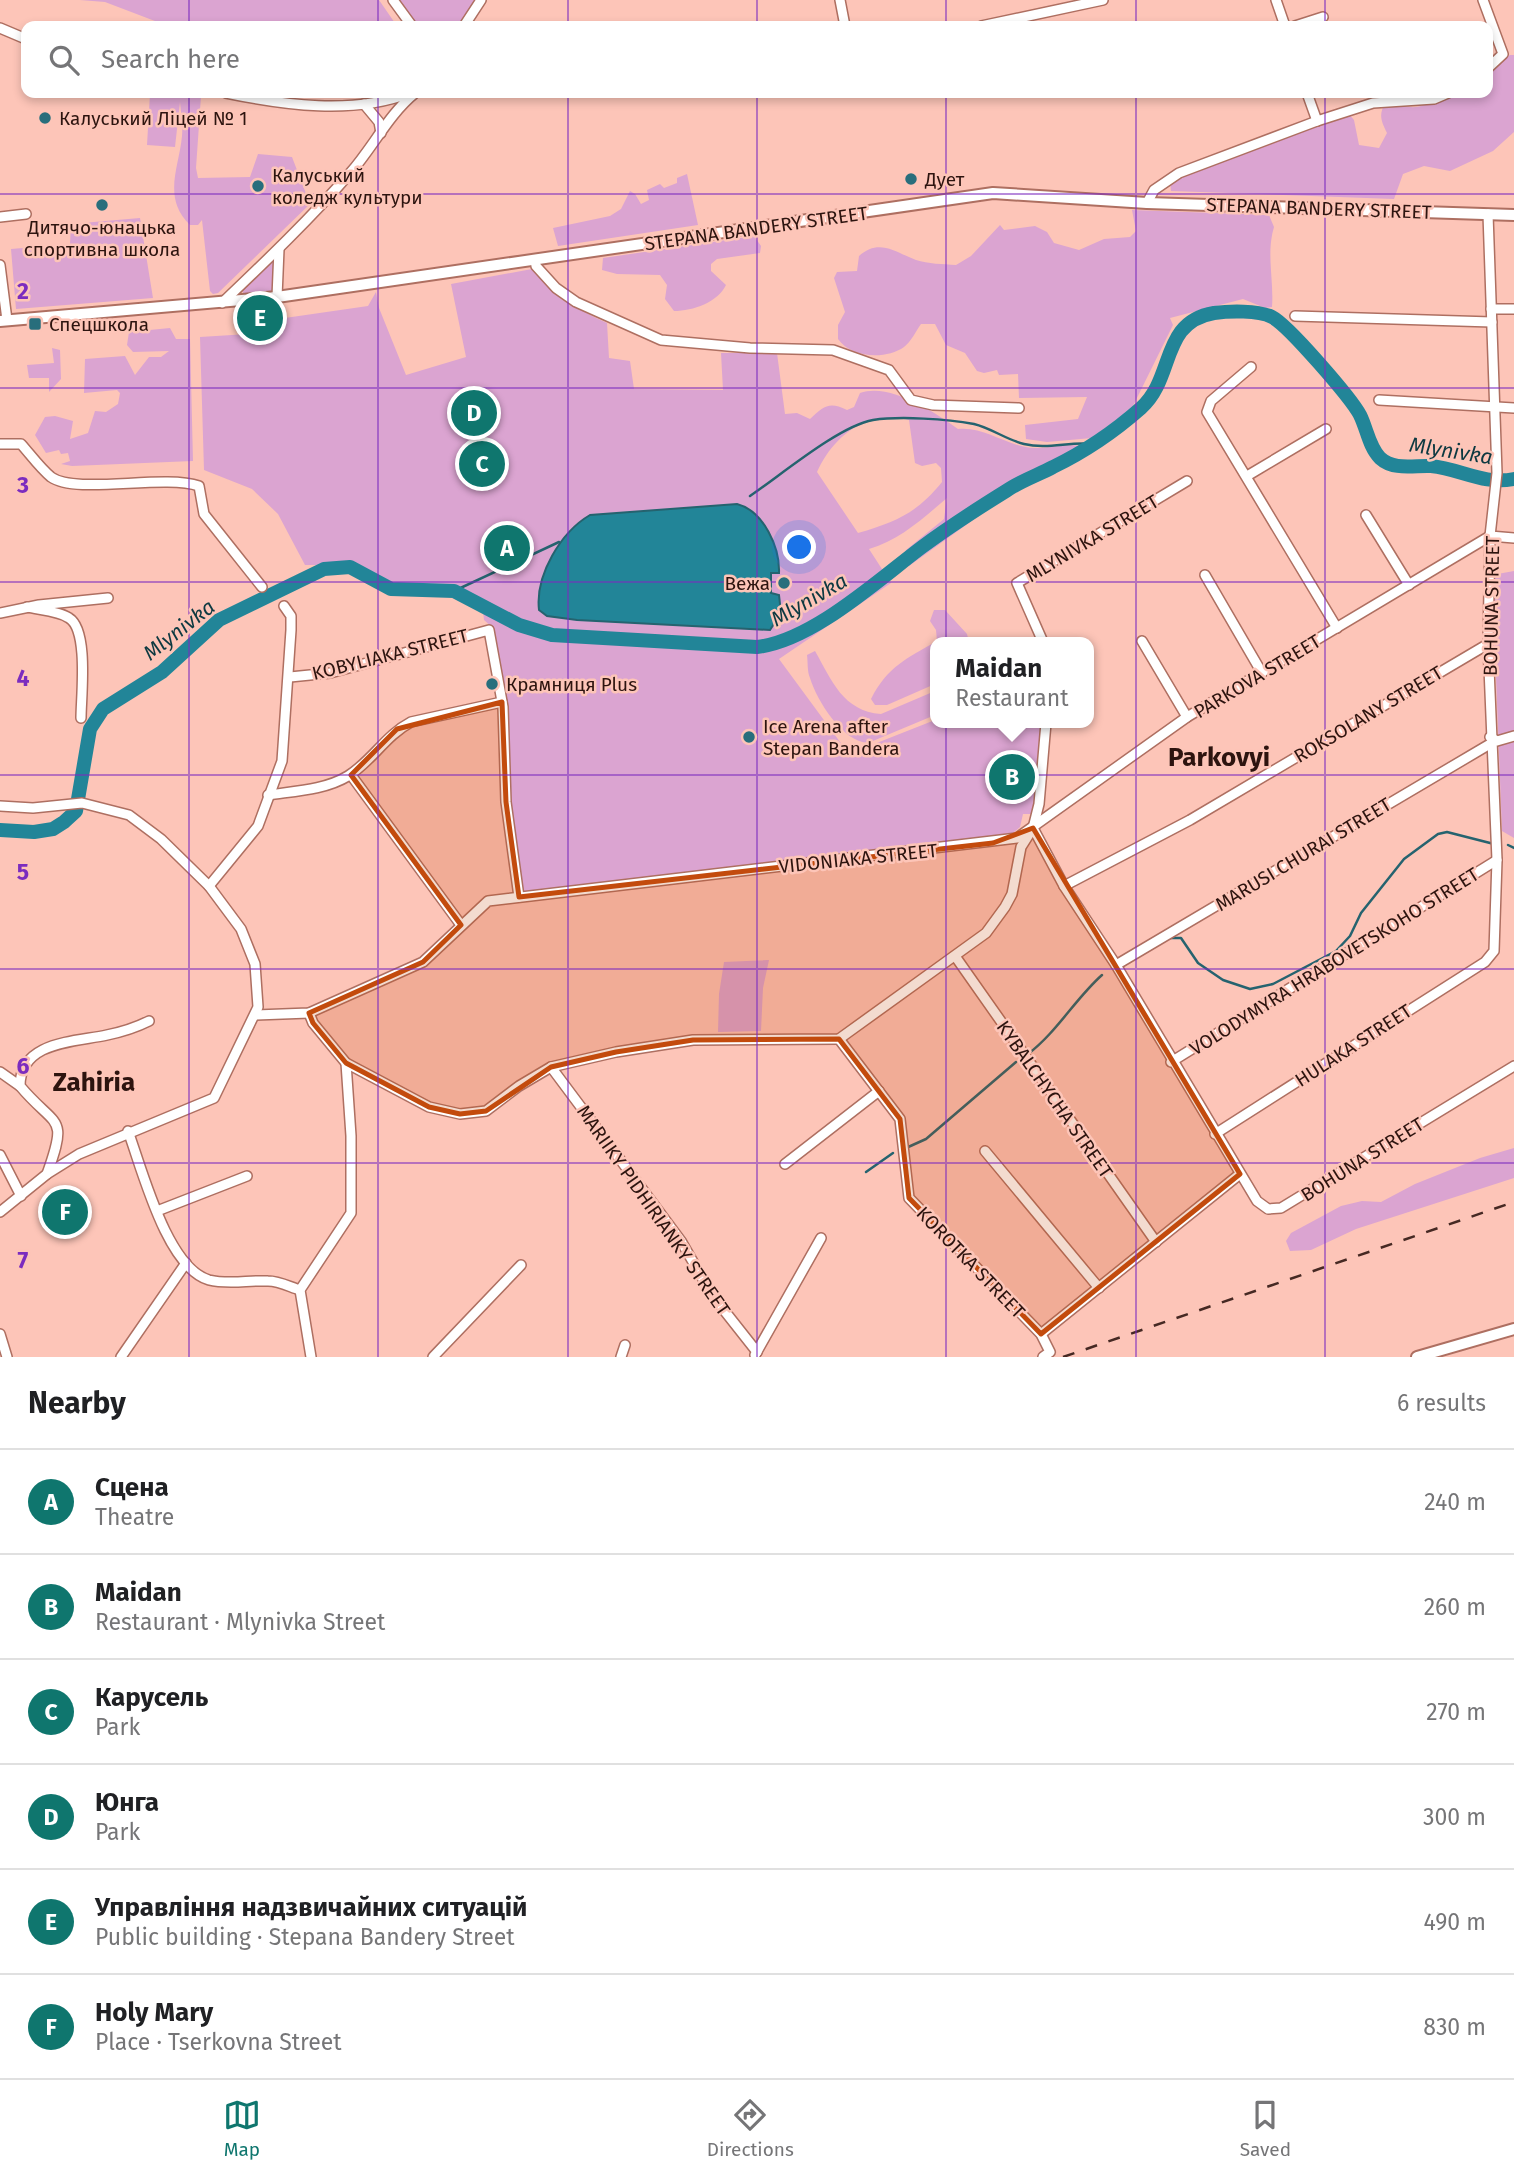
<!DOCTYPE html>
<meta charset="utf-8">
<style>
body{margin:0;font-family:"Fira Sans",sans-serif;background:#f6f6f6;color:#202124}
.you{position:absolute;left:800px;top:548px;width:24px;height:24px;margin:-18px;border:5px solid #fff;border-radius:50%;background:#1a73e8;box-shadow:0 0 0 10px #1a73e833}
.badge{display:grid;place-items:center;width:46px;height:46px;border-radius:50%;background:#0f766e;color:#fff;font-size:23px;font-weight:700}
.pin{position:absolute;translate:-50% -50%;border:4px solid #fff;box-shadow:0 2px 7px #0006}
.popup{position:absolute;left:930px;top:637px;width:164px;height:91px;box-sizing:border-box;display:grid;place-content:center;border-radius:14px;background:#fff;filter:drop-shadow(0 2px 5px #0005);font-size:23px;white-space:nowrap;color:#757577}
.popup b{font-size:26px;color:#202124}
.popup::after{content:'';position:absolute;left:50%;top:100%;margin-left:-14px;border:14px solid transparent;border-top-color:#fff}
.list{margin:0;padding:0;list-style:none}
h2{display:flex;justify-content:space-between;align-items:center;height:91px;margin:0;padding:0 28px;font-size:30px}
h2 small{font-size:23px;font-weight:400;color:#757577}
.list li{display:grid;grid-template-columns:46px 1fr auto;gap:21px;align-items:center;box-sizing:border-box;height:105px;padding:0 28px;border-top:2px solid #e0e0e0}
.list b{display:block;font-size:26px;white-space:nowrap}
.list p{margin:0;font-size:23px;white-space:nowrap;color:#757577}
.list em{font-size:23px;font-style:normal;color:#757577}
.icon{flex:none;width:38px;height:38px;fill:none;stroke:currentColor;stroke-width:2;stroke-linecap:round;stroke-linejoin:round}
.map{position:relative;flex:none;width:1514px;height:1357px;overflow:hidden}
.search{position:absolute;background:#fff;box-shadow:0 4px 10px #0003;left:21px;right:21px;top:21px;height:77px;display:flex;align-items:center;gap:18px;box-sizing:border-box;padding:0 24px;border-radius:14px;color:#757577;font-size:26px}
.sheet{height:721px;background:#fff}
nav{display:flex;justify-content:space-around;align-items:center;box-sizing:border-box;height:98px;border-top:2px solid #e0e0e0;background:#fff;font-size:19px;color:#757577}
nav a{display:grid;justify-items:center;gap:4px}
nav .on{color:#0f766e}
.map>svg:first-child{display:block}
.green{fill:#dba4d1;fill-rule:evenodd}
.water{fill:#228598;stroke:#25636f;stroke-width:2}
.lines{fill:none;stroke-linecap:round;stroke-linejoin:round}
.stream{stroke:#25636f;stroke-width:2.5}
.river{stroke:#228598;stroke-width:14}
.minor-casing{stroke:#ae6f61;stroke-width:12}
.major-casing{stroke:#ae6f61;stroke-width:14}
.minor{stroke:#fff;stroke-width:9}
.major{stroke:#fff;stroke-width:10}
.rail{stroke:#462923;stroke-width:2.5;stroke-dasharray:12 12;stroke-linecap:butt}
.marked{fill:#c34b0d;fill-opacity:0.2;stroke:#c34b0d;stroke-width:5;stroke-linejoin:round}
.grid{fill:none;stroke:#7b2cbf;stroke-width:2;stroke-opacity:0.55}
.poi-dot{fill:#286e7c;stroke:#fdc5b8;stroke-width:2.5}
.labels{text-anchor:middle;stroke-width:5;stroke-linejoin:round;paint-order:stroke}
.poi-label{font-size:19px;fill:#2d140f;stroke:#fdc5b8;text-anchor:start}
.street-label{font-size:19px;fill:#2d140f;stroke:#fdc5b8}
.water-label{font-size:21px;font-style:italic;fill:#0d3941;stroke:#fdc5b8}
.district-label{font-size:26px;font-weight:bold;fill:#2d140f;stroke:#fdc5b8}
.grid-label{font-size:23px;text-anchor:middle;font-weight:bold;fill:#7b2cbf;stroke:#fdc5b8;stroke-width:5;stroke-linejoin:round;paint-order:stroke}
</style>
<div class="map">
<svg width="1514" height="1357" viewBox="0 0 1514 1357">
<rect width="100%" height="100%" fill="#fdc5b8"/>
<!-- green -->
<g class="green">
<path d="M80 0H379L397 26H168L105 2Z"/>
<path d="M398 0H480L463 26H416Z"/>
<path d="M1510 55H1514V132L1493 151 1450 171 1424 166 1403 174 1394 199 1171 191 1170 180 1348 113 1354 120 1359 145 1379 148 1387 133C1381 121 1378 114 1386 102 1431 115 1419 100 1454 93 1464 91 1477 93 1488 93V70Z"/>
<path d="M182 93 201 96 196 168 198 178 250 177 258 154 292 157 310 204 218 293 213 294 210 291 202 220 198 225H190C162 198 179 168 182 136 183 125 181 113 180 102L175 147 147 145 150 94 179 96Z"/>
<path d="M687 174 698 225 558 246 553 228 610 216 621 209 630 191 635 194 641 204 649 200 647 190 660 184 664 188 677 183V178Z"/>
<path d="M1132 210 1269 215 1274 227C1266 253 1274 280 1272 307L1265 308 1243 299 1170 318 1173 325 1132 408 1092 438 1047 442 1026 439 1025 425 1078 419 1087 397 1019 398 1018 374 999 375 997 370 984 373 977 371 965 353 946 345 935 324H921C916 331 911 342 904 347 886 360 851 358 838 339V325L845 312 834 278 837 272 857 271 859 256C879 238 895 252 916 260 928 264 943 264 956 265L971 256 1000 225 1004 230 1035 226 1047 232 1054 243 1079 250 1104 239 1130 237 1136 231Z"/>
<path d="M140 218 153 298 16 309 11 249 70 244 71 224Z"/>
<path d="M754 236 761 246 760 253 717 259 711 264V271L726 285C718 302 693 311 674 311L665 299 667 285 660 275 617 274 602 270 603 258Z"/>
<path d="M274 259 275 287 272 291 243 294V288Z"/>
<path d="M532 269C554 293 577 310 607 323L609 358 630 361 634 389 723 390 721 353H777L785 414 797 413 810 419C824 406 829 401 847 410L854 407 860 393C889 382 935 412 958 429 982 427 998 440 1021 446 1045 452 1061 443 1081 446L1052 464 1014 480 1012 492 909 566 903 557 906 550 944 519 947 498C922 519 900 540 869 549L891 583 779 659 843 746 864 748 935 720V723H1042L1037 802 1034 814H1023L1020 827 1013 833 522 892 509 799 506 698 492 627 484 620 483 611 445 587 393 585 354 565H305L278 514 252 489 204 470 200 337 278 332V319L368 306 376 292 379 308 406 375 466 357 451 284ZM897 417 909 420 915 463 922 466 936 463 941 468 942 482C917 513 896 522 858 533L817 472C827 450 845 428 870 421 878 418 888 419 897 417Z"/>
<path d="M170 328 176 339H190L193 461 72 466 61 464 70 461 68 453 61 454 59 450 46 453 35 435 45 417 55 416 73 421 70 439 88 433 95 411 106 412 118 404 120 393 117 390 84 393 85 359 125 356 135 375 149 357H161L169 351 133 352 127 345 129 332Z"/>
<path d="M52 348 60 350 61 379 49 392V378H29L27 365 54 363Z"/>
<path d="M1514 571V838L1502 831 1492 575Z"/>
<path d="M934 610H945L967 634 969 642H935V684L887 705H875L871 699C888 666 906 659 937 641L936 630 930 621Z"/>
<path d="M815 651C832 681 843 711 881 714L935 691V715L868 743C843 742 817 701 810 678 807 671 808 662 807 655Z"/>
<path d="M769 960 763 988 761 1031 718 1032 719 994 724 962Z"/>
<path d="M1514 1148V1178L1356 1229 1311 1250 1290 1251 1286 1241 1291 1233 1341 1206 1362 1201 1381 1202 1415 1184 1480 1158Z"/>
</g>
<!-- water -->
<path class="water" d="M737 504C764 511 780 548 779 573H771V593L779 595 781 613 770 630 577 620 547 616 539 610C535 575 561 532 590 515Z"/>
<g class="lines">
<!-- stream -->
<g class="stream">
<path d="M750 496C781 475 839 426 873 420 900 416 947 419 974 424 991 428 1007 440 1024 444 1048 450 1070 441 1093 444"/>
<path d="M454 591 559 542"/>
<path d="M1508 845 1514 848"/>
<path d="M1168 938H1181L1198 963 1223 980 1250 989 1273 984 1336 951 1350 936 1361 913 1404 859 1438 834 1447 832 1494 844"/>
<path d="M1028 1054C1057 1032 1075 999 1102 975"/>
<path d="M906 1148 926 1139 1016 1062"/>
<path d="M866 1172 893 1153"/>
</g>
<!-- river -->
<path class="river" d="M0 830 34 832 53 829 64 822 76 811 90 729 103 709 162 672 219 620 324 569 350 567 391 589 454 591 519 625 552 635 757 647C812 641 878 580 922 547 949 527 977 509 1006 491 1020 481 1038 475 1053 467 1084 452 1115 431 1141 408 1175 378 1160 322 1214 313 1229 311 1258 310 1272 317 1288 325 1351 398 1360 415 1367 429 1369 447 1380 458 1394 471 1415 465 1431 466 1461 469 1483 485 1514 479"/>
<defs>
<g id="minor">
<path d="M393 0 412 26"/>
<path d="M840 0 845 26"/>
<path d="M1276 0 1285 26"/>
<path d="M1483 0 1503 54 1488 68"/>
<path d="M464 26 481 0"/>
<path d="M981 26 1103 0"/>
<path d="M1295 26 1323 17"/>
<path d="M0 28 26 39"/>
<path d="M226 93C284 105 353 115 410 93"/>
<path d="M1307 93 1317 121"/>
<path d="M364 104 379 122 381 133"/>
<path d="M1147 203 1154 190 1179 173 1317 121 1373 103 1434 99 1448 93"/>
<path d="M0 217 26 214"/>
<path d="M535 260 536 266 556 288 576 302 661 340 750 348 833 350 889 370 911 400 933 405 1019 408"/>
<path d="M0 265 7 320"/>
<path d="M277 297 279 249"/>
<path d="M222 303C266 261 311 218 351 172 373 147 389 114 415 93"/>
<path d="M1491 309H1514"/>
<path d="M1295 316 1492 322"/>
<path d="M1251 367 1211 401 1207 412 1337 628"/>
<path d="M1379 400 1514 408"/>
<path d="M0 444H21C30 454 40 468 51 477 76 495 163 474 199 486L204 514 262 587"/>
<path d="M1247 476 1326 429"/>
<path d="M1366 515 1409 585"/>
<path d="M1490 536 1514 538"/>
<path d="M1205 575 1262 673"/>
<path d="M27 607C39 610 59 611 69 618 89 630 81 697 81 718"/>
<path d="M0 613 39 605 108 598"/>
<path d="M1142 641 1187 717"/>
<path d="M1043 642 1017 583 1187 481"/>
<path d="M290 677 330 673 489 630 503 707 506 802 519 897"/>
<path d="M1490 737 1497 741 1514 736"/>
<path d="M351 775 461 925"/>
<path d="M268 795C295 791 325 790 348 776 372 761 386 735 411 722L502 702"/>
<path d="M0 806 33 808 82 803 129 815 161 839 209 886 241 929 255 964 258 1007 214 1098 79 1154 47 1174 0 1212"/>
<path d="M1033 828 1064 886 1116 965 1257 1201 1268 1209 1281 1208 1514 1066"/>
<path d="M209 886 258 826 282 761 291 630V616L284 606"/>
<path d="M1064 886 1190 820 1488 644"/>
<path d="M955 956 1156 1242"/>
<path d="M1116 965 1490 744"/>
<path d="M309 1013 313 1023 346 1063 429 1107 460 1114 486 1111 519 1086 551 1067 616 1052 693 1040 839 1039 986 933 1005 907 1012 894 1021 847 1033 828 1039 804 1046 723"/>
<path d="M256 1015 309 1013 423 962 488 901 1017 838 1187 717 1490 536"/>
<path d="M839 1039 900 1119 909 1198 1041 1334 1050 1352 1043 1357"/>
<path d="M1171 1062 1497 860"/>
<path d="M551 1067 681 1241 712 1295 757 1352"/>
<path d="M0 1072 20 1086"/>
<path d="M128 1131C142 1169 167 1268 209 1280 229 1285 248 1280 268 1281 279 1281 290 1287 300 1290"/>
<path d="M1215 1134 1485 962 1494 951 1497 860 1488 644 1490 536 1497 473 1488 214"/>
<path d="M985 1151 1099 1288"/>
<path d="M0 1155 21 1196"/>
<path d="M785 1164 879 1091"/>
<path d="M47 1174C69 1113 56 1129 20 1086 20 1041 75 1042 107 1035 122 1032 135 1028 149 1021"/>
<path d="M157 1211 247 1176"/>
<path d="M0 1334 7 1357"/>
<path d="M1041 1334 1240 1174"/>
<path d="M755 1355 821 1238"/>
<path d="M121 1357 186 1263"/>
<path d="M311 1357 300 1290 351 1213V1136L346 1063"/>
<path d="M433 1357 521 1265"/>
<path d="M621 1357 625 1345"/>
</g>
<g id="major">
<path d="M0 321 277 297 993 193 1147 203 1514 215"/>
<path d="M1417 1357 1514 1329"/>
</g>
</defs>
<!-- minor casing -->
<use href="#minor" class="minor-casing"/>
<!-- major casing -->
<use href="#major" class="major-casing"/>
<!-- minor -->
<use href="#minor" class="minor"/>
<!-- major -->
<use href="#major" class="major"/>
<!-- rail -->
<path class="rail" d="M1063 1357 1514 1202"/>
</g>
<!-- marked area -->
<path class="marked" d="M502 702 506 802 519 897 993 843 1033 828 1240 1174 1041 1334 909 1198 900 1119 839 1039 693 1040 616 1052 551 1067 486 1111 460 1114 429 1107 346 1063 313 1023 309 1013 423 962 461 925 351 775 397 729Z"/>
<!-- grid -->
<path class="grid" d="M189 0V26M378 0V26M568 0V26M757 0V26M946 0V26M1136 0V26M1325 0V26M189 93V1357M378 93V1357M568 93V1357M757 93V1357M946 93V1357M1136 93V1357M1325 93V1357M0 194H1514M0 388H1514M0 582H1514M0 775H1514M0 969H1514M0 1163H1514"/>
<!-- markers -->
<g class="poi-dot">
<circle cx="45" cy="118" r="7"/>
<circle cx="911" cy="179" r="7"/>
<circle cx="258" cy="186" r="7"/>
<circle cx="102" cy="205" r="7"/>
<rect x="28" y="317" width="14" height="14" rx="3.5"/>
<circle cx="784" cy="583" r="7"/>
<circle cx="492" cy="684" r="7"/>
<circle cx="749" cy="737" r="7"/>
</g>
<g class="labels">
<!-- poi labels -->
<g class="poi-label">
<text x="59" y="125">Калуський Ліцей № 1</text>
<text x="272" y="182">Калуський<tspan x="272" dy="22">коледж культури</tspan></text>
<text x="925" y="186">Дует</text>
<text x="102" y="234" text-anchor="middle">Дитячо-юнацька<tspan x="102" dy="22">спортивна школа</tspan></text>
<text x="49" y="331">Спецшкола</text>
<text x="770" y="590" text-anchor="end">Вежа</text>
<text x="506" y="691">Крамниця Plus</text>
<text x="763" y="733">Ice Arena after<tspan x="763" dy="22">Stepan Bandera</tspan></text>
</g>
<!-- street labels -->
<g class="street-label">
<text transform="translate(1319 208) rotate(2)" y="7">STEPANA BANDERY STREET</text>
<text transform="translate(756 228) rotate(-8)" y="7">STEPANA BANDERY STREET</text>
<text transform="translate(1092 538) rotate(-31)" y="7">MLYNIVKA STREET</text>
<text transform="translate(1491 606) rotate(-89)" y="7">BOHUNA STREET</text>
<text transform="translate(390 654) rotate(-14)" y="7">KOBYLIAKA STREET</text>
<text transform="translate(1257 676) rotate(-31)" y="7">PARKOVA STREET</text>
<text transform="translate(1368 714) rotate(-31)" y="7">ROKSOLANY STREET</text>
<text transform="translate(1303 854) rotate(-31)" y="7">MARUSI CHURAI STREET</text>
<text transform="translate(858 858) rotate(-6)" y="7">VIDONIAKA STREET</text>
<text transform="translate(1334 961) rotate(-32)" y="7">VOLODYMYRA HRABOVETSKOHO STREET</text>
<text transform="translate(1353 1045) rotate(-33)" y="7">HULAKA STREET</text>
<text transform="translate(1055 1099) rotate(55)" y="7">KYBALCHYCHA STREET</text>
<text transform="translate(1362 1159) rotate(-32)" y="7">BOHUNA STREET</text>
<text transform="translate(654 1210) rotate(55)" y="7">MARIIKY PIDHIRIANKY STREET</text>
<text transform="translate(971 1262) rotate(46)" y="7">KOROTKA STREET</text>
</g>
<!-- water labels -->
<g class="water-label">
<text transform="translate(1451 451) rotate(9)" y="7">Mlynivka</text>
<text transform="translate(809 600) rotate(-30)" y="7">Mlynivka</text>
<text transform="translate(179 630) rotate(-38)" y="7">Mlynivka</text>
</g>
<!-- district labels -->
<g class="district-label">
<text x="1219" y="766">Parkovyi</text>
<text x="94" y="1091">Zahiria</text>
</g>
</g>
<g class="grid-label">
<text x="23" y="299">2</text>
<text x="23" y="493">3</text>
<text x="23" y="686">4</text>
<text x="23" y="880">5</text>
<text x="23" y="1074">6</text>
<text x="23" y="1268">7</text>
</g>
</svg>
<div class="you"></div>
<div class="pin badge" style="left:507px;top:548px">A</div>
<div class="pin badge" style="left:1012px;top:777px">B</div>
<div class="popup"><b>Maidan</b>Restaurant</div>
<div class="pin badge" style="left:482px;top:464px">C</div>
<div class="pin badge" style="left:474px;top:413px">D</div>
<div class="pin badge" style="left:260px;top:318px">E</div>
<div class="pin badge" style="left:65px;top:1212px">F</div>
<div class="search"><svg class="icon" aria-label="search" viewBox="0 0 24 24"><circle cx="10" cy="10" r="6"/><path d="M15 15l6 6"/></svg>Search here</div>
</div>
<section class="sheet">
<h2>Nearby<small>6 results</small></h2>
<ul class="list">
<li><span class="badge">A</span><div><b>Сцена</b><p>Theatre</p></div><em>240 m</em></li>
<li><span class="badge">B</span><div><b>Maidan</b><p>Restaurant · Mlynivka Street</p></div><em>260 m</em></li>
<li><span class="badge">C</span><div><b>Карусель</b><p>Park</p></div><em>270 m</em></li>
<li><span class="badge">D</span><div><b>Юнга</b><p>Park</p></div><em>300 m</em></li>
<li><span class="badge">E</span><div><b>Управління надзвичайних ситуацій</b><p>Public building · Stepana Bandery Street</p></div><em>490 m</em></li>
<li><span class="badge">F</span><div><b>Holy Mary</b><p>Place · Tserkovna Street</p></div><em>830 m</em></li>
</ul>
</section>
<nav>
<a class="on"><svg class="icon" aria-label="map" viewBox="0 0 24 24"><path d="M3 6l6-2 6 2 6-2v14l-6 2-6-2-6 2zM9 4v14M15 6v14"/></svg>Map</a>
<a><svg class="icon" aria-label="directions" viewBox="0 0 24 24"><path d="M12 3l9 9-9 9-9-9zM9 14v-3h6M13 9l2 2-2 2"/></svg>Directions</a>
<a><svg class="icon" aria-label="saved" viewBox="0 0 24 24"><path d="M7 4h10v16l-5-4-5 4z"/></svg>Saved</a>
</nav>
